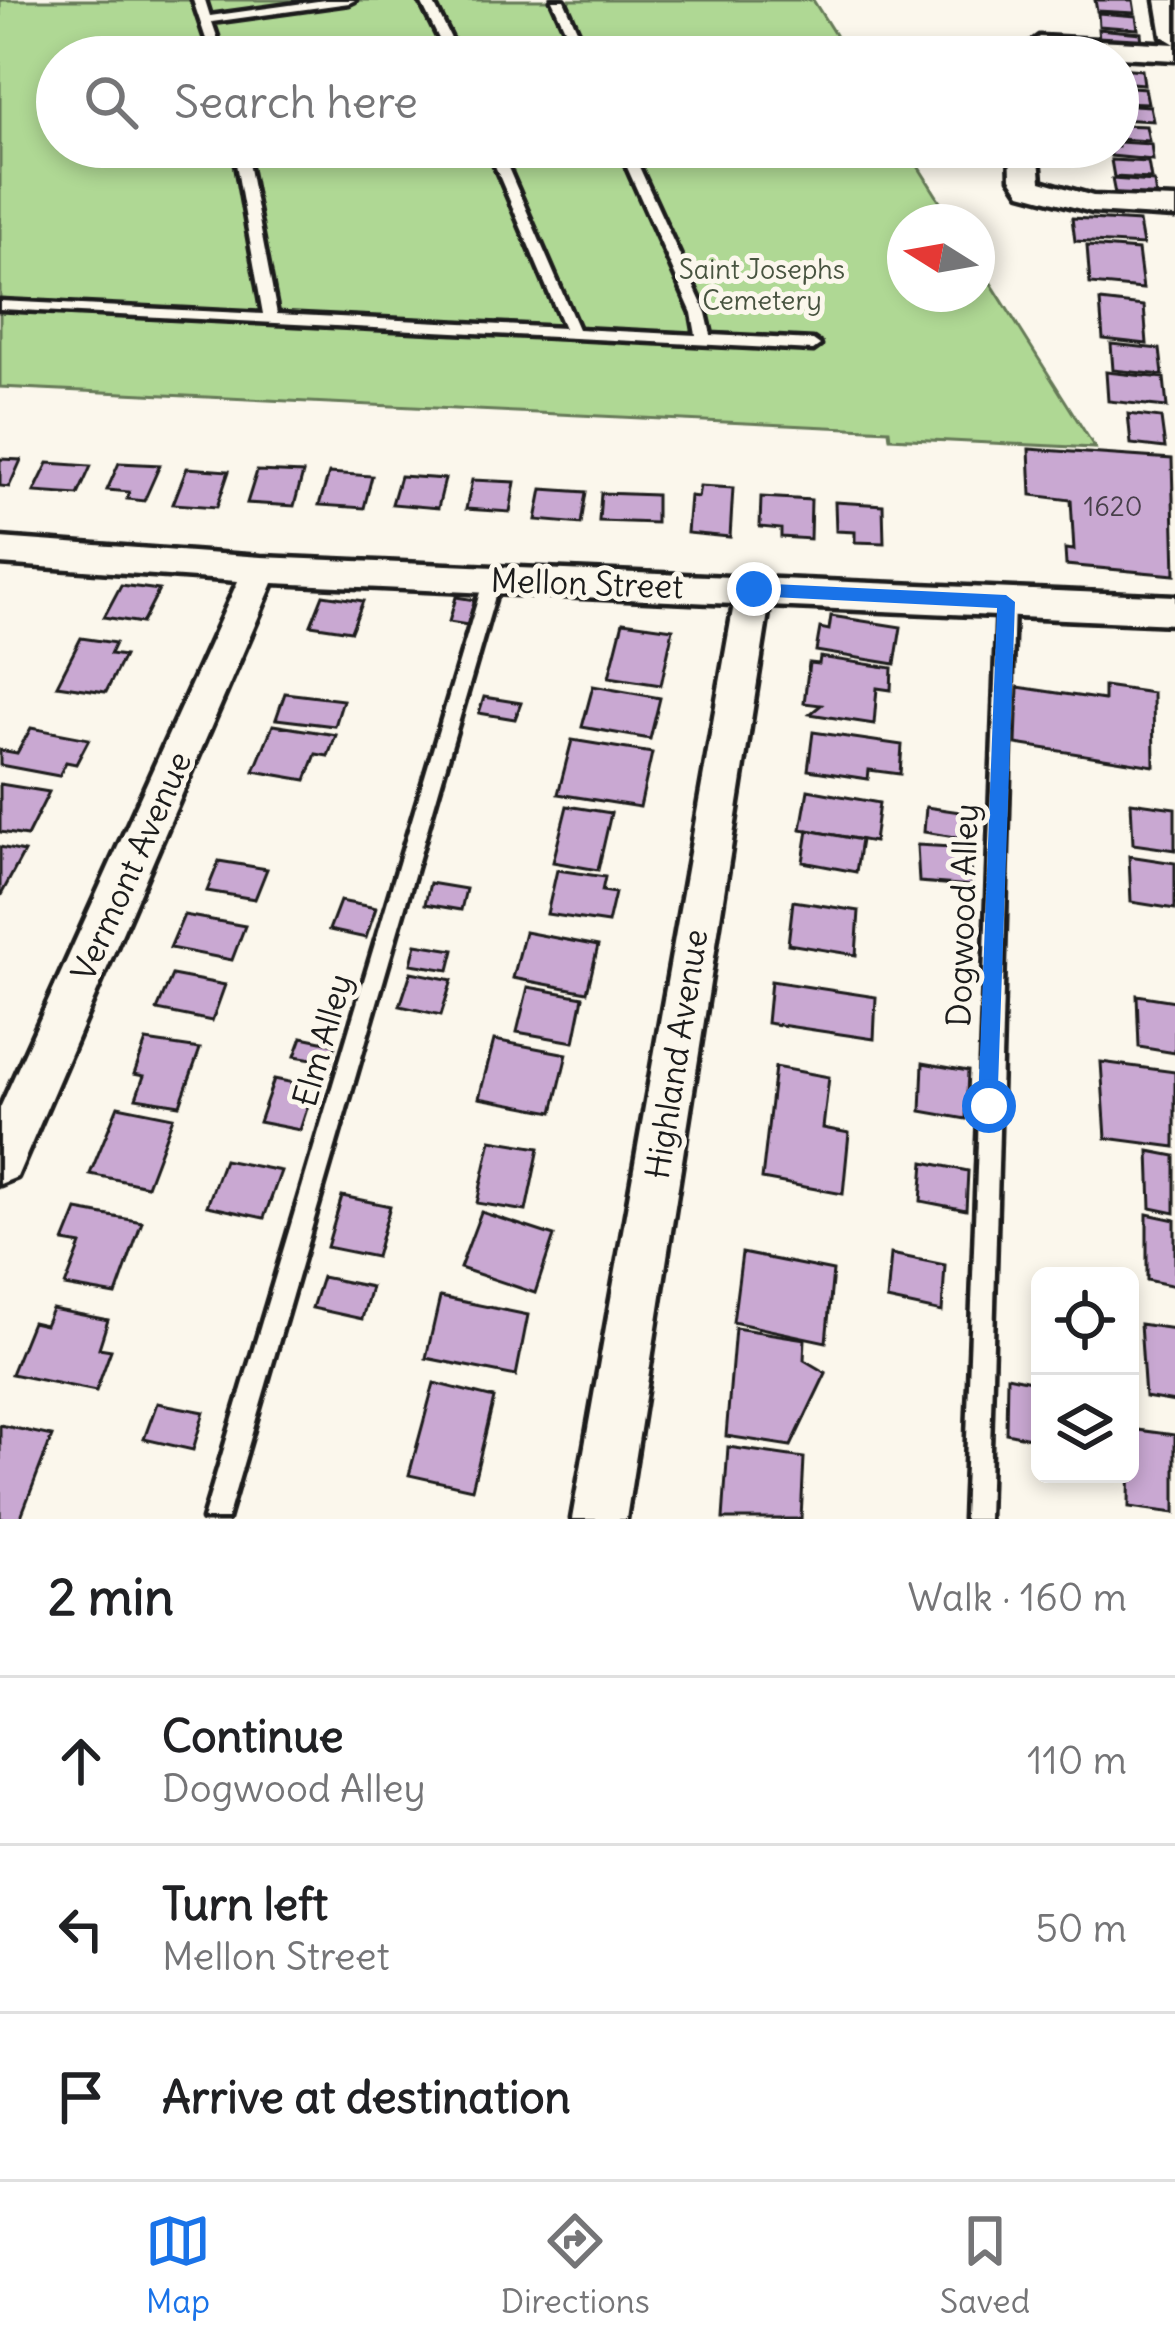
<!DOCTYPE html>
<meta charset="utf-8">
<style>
body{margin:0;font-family:Delius,sans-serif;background:#f6f6f6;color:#202124}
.controls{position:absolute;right:36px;bottom:36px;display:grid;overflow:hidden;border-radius:18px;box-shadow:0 6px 18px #0003}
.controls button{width:108px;height:108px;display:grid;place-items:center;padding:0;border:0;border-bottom:3px solid #e0e0e0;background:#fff;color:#202124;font:60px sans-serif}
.compass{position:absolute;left:887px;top:204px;width:108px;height:108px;border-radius:50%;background:#fff;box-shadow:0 6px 18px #0003;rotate:281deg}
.stop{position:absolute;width:36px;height:36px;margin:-27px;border:9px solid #1a73e8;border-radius:50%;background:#fff}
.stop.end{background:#1a73e8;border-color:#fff;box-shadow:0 3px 12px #0008}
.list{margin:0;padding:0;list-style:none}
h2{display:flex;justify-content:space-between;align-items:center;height:156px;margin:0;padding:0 48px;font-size:51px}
h2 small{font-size:39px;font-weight:400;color:#757577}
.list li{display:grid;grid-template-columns:78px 1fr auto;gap:36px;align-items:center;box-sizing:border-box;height:168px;padding:0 48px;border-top:3px solid #e0e0e0}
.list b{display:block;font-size:45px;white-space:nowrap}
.list p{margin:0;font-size:39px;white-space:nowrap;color:#757577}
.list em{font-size:39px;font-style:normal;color:#757577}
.icon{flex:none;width:66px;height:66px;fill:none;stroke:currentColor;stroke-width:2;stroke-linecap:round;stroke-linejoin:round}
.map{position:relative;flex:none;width:1175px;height:1519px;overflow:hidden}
.search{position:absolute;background:#fff;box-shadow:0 6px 18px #0003;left:36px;right:36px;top:36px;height:132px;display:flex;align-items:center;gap:30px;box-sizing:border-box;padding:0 42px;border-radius:66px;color:#757577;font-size:45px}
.sheet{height:660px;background:#fff}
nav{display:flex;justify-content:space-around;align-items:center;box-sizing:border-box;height:168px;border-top:3px solid #e0e0e0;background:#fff;font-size:33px;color:#757577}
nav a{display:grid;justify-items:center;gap:6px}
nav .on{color:#1a73e8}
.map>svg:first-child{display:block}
.green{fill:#afd894;stroke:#667a58;stroke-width:3}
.building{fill:#c9a8d2;stroke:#1c1c1c;stroke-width:3}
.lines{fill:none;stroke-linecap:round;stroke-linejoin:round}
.service-casing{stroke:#1c1c1c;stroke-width:9}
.minor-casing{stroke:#1c1c1c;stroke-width:9}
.service{fill:#fbf7ec;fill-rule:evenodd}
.minor{fill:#fbf7ec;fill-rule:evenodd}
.route{fill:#1a73e8}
.labels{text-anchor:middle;stroke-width:10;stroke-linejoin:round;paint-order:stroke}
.far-park-label{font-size:27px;fill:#485440;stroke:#fbf7ec}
.number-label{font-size:27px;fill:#473f4a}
.street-label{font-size:33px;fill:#1c1c1c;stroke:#fbf7ec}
</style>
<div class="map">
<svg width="1175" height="1519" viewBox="0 0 1175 1519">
<rect width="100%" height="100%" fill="#fbf7ec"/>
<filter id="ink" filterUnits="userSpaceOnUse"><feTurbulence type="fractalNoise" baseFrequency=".00833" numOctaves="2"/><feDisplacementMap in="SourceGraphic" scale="24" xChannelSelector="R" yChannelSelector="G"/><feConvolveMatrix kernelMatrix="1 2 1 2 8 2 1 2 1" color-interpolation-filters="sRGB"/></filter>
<g filter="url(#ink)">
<!-- green -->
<path class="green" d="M0 0H813L849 57H57V147H906L953 222H905V294H977V261L1095 448 890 438 889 430 0 387Z"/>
<!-- building -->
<g class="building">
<path d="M1095 0H1133L1135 13 1097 11Z"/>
<path d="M1098 13 1136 16 1138 29 1099 26Z"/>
<path d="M1098 29 1141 33 1142 43 1099 39Z"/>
<path d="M1118 68 1142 70 1144 84 1118 82Z"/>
<path d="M1118 86 1145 88 1148 103 1118 102Z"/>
<path d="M1118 104 1150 106 1153 121 1118 119Z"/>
<path d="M1118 125 1146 126 1149 141 1118 139Z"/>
<path d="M1118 142 1151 144 1153 160 1111 156 1110 147H1118Z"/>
<path d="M1111 160 1148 162 1151 179 1114 177Z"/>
<path d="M1112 179 1154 182 1156 197 1115 194Z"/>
<path d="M1072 218 1139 222 1143 245 1075 241Z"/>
<path d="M1087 246 1138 250 1143 289 1090 284Z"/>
<path d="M1100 301 1144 306 1147 344 1103 339Z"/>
<path d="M1111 344 1160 349 1163 375 1113 370Z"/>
<path d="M1106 372 1164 378 1167 407 1108 401Z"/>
<path d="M1128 414 1161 418 1165 448 1131 444Z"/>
<path d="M1029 449 1172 459 1175 575 1066 565 1065 549 1074 550 1071 500 1031 495Z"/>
<path d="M0 459 21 460 9 487 0 486Z"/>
<path d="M48 463 91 466 78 495 34 492Z"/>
<path d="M119 463 160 465 144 501 127 499 129 492 107 490Z"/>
<path d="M187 468 229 471 217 507 173 504Z"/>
<path d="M257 471 303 473 294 506 247 503Z"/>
<path d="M329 473 372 476 364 508 319 505Z"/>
<path d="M400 476 445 479 438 508 392 504Z"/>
<path d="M472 480 515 482 510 512 466 509Z"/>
<path d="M700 486 733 488 730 537 687 533 690 496 698 497Z"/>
<path d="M542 489 586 492 581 524 536 520Z"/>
<path d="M601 493 656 495V523L599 521Z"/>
<path d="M761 497 811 500 810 539 781 537V529L760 527Z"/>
<path d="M835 502 883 505 884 543 855 542V532L836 531Z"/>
<path d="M121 585 159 590 142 623 104 617Z"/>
<path d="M323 595 363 601 351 631 311 625Z"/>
<path d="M456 597 475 600 468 625 449 622Z"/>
<path d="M831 616 901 627 895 664 816 651 820 628 829 630Z"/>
<path d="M623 622 673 629 661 685 609 677Z"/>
<path d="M81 638 115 643 110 654 124 656 106 692 57 685Z"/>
<path d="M820 657 892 668 891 690 877 688 874 724 810 714 821 705 804 703 809 663 819 664Z"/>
<path d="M593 686 660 698 650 739 582 727Z"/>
<path d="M1104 686 1153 693 1154 766 1016 744 1018 687 1104 700Z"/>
<path d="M285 693 343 700 335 726 276 719Z"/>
<path d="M484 697 521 703 515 719 479 713Z"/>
<path d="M273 725 336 735 328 756 316 754 306 780 254 771Z"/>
<path d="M31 728 89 739 76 764 66 762 59 776 0 765V750L17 753Z"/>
<path d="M813 732 902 745 900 774 869 770 868 779 808 770Z"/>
<path d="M572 740 652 753 640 807 558 794Z"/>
<path d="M0 784 49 792 27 836 0 832Z"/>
<path d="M808 790 879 803 874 842 801 829Z"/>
<path d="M1131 802 1175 808V850L1133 844Z"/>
<path d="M567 806 611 813 598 870 553 862Z"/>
<path d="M926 807 974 814 973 840 924 832Z"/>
<path d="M808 830 861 840 856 872 803 862Z"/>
<path d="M917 845 969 848 972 886 919 882Z"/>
<path d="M0 847 24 852 1 895 0 894Z"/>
<path d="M1129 856 1175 863V909L1131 902Z"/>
<path d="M219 861 267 869 255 899 207 891Z"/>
<path d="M557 870 605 877 602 891 615 893 608 923 547 914Z"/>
<path d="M430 883 466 889 461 910 425 904Z"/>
<path d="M340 901 376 908 366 938 329 930Z"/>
<path d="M793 901 859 911 856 955 788 944Z"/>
<path d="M184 915 245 926 232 960 170 948Z"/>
<path d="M525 932 598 946 587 992 513 978Z"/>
<path d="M416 944 454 950 449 970 411 964Z"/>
<path d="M411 972 452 980 441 1015 400 1006Z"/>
<path d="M172 975 225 985 212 1021 157 1010Z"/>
<path d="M771 981 876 997 874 1039 767 1023Z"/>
<path d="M528 987 583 997 574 1042 517 1032Z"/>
<path d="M1137 995 1175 1001V1053L1139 1047Z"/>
<path d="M302 1037 336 1044 330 1062 295 1056Z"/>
<path d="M494 1040 567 1054 553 1112 479 1098Z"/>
<path d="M146 1041 200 1049 180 1105 136 1098 144 1076 134 1074Z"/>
<path d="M1101 1062 1175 1072V1147L1106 1138Z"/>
<path d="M923 1063 968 1071 966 1119 921 1111Z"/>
<path d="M775 1067 829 1077 823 1128 849 1133 843 1194 762 1179Z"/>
<path d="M274 1079 314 1087 300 1130 259 1122Z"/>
<path d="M118 1106 173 1117 147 1186 90 1174Z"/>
<path d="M491 1140 539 1148 526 1211 477 1203Z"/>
<path d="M1149 1151 1175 1156V1213L1151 1208Z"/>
<path d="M224 1160 281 1171 264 1218 207 1206Z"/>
<path d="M924 1162 968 1171 966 1210 921 1201Z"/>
<path d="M342 1196 390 1206 376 1257 327 1247Z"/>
<path d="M77 1210 142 1222 116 1295 65 1286 81 1245 64 1242Z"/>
<path d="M481 1212 554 1236 535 1293 460 1268Z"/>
<path d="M1147 1214 1175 1220V1286L1147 1280Z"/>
<path d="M742 1253 833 1271 826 1342 733 1322Z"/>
<path d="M891 1254 945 1265 942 1312 887 1300Z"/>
<path d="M322 1277 371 1287 362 1319 312 1308Z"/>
<path d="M440 1297 528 1315 516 1376 426 1358Z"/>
<path d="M52 1309 108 1320 99 1348 111 1350 96 1391 11 1374 32 1322 45 1325Z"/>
<path d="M1140 1324 1175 1329V1402L1145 1397Z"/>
<path d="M735 1328 805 1339 804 1360 826 1373 791 1446 726 1436Z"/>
<path d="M1007 1376 1040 1383V1440L1006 1433Z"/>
<path d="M434 1383 494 1398 472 1489 409 1475Z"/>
<path d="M157 1403 204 1412 193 1450 144 1439Z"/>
<path d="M0 1425 52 1436 20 1519H0Z"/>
<path d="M1130 1429 1175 1435V1513L1129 1507Z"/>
<path d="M728 1447 804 1458 801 1519H723Z"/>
</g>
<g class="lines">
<defs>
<g id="service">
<path d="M193 0H205L210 16 325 0H355L349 3 212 22 224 57H212Z"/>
<path d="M420 0H432L456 49 567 33 552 0H564L589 57H577L569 39 460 57H423L445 51Z"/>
<path d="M233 147H245L277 314 564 328 487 147H499L578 329 696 335 692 313 618 147H630L706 313 711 335 813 340 820 345 813 350 0 309V301L263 314Z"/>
<path d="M492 573 500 579 227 1519H203L484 579Z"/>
<path d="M1006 596 1014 602 988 1519H964L998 602Z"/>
</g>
<g id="minor">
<path d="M1156 0H1175V44L1162 36Z"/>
<path d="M1039 37 1175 44V60L1045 53 1012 57Z"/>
<path d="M1010 147H1038L1041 181 1093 196 1175 199V217L1092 212 1021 193 1011 178Z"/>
<path d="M0 538 261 557 1175 596V624L769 606 626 1519H572L734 604 273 583 17 1177 0 1184V1108L238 581 0 564Z"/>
</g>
</defs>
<!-- service casing -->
<use href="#service" class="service-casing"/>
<!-- minor casing -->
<use href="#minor" class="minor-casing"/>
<!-- service -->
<use href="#service" class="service"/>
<!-- minor -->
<use href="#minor" class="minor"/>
</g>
</g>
<!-- route -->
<path class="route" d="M754 583 1006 595 1015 602 997 1114 989 1117 978 1106 997 608 754 596 745 589Z"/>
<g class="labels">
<!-- far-park labels -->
<g class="far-park-label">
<text x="762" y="279">Saint Josephs<tspan x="762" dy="31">Cemetery</tspan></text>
</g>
<!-- number labels -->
<g class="number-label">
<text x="1113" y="516">1620</text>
</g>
<!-- street labels -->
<g class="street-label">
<text transform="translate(587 583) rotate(2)" y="12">Mellon Street</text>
<text transform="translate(131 866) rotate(-66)" y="12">Vermont Avenue</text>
<text transform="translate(962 915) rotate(-88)" y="12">Dogwood Alley</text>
<text transform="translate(322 1040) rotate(-74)" y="12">Elm Alley</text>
<text transform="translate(676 1054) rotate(-81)" y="12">Highland Avenue</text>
</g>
</g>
</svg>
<div class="controls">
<button><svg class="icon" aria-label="locate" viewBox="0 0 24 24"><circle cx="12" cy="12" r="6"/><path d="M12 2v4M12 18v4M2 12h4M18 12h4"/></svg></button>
<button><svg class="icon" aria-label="layers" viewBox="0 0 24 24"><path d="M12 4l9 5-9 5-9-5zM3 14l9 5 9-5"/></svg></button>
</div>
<svg class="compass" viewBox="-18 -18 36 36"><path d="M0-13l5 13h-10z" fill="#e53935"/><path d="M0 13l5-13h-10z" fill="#757577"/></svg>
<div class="stop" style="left:989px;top:1106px"></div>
<div class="stop end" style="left:754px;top:589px"></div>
<div class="search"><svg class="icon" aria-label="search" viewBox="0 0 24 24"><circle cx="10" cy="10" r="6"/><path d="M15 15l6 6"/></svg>Search here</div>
</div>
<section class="sheet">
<h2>2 min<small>Walk · 160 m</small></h2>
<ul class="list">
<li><svg class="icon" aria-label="ahead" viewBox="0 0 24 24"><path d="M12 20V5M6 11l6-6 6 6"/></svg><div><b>Continue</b><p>Dogwood Alley</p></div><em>110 m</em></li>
<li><svg class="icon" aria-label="left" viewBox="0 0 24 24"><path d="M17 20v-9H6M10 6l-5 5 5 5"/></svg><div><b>Turn left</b><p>Mellon Street</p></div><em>50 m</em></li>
<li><svg class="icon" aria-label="arrive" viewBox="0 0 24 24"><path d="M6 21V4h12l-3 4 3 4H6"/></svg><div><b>Arrive at destination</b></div></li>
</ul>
</section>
<nav>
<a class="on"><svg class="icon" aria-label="map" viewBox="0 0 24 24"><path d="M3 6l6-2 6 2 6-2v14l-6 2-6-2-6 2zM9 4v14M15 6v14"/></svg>Map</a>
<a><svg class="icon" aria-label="directions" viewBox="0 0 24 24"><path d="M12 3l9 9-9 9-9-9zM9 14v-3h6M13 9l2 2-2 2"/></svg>Directions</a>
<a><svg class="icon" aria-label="saved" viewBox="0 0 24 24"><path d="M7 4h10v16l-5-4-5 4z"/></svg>Saved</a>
</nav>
